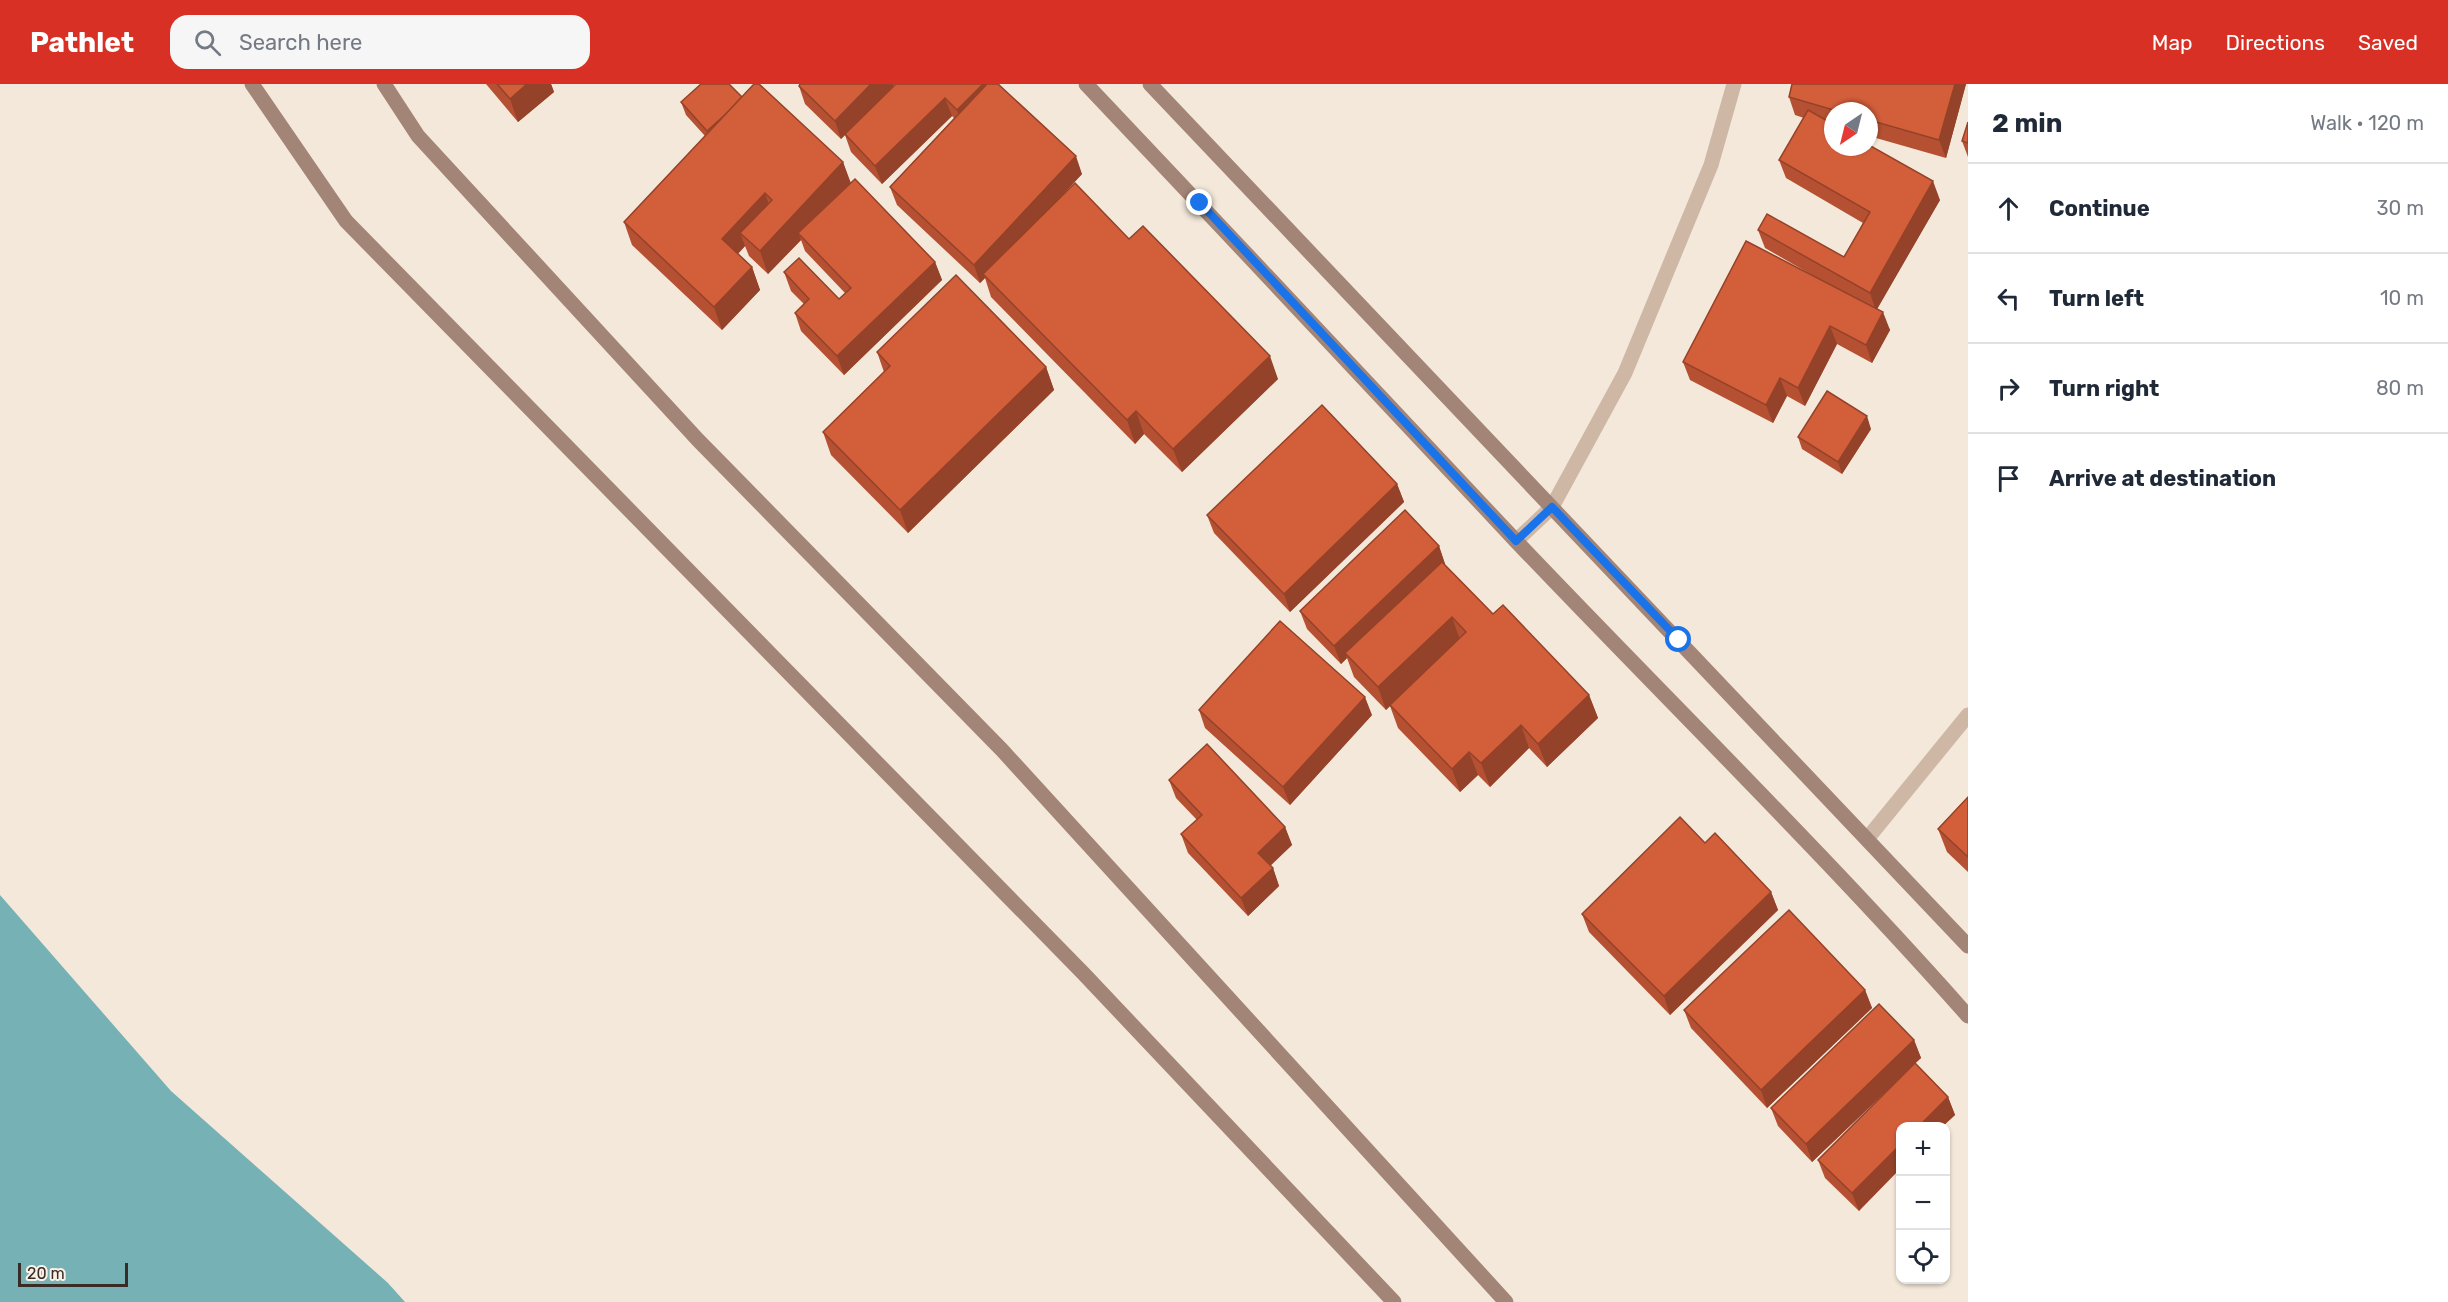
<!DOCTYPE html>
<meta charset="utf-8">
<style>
body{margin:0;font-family:Rubik,sans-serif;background:#f6f6f7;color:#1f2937}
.controls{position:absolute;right:18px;bottom:18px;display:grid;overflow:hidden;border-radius:12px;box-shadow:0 2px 4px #0004}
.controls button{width:54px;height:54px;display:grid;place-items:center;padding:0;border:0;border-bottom:2px solid #e0e1e3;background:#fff;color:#1f2937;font:30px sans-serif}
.compass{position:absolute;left:1824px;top:18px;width:54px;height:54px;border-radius:50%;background:#fff;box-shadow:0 2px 4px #0004;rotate:215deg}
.scale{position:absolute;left:18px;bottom:15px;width:110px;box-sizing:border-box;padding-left:6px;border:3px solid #392c27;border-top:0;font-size:16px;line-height:21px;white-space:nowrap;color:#392c27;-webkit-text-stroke:4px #fbf2e7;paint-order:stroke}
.stop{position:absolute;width:18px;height:18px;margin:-14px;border:4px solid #1a73e8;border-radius:50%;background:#fff}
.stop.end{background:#1a73e8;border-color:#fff;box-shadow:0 2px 6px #0008}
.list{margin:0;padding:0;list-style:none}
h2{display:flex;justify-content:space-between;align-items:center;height:78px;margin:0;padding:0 24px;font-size:26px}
h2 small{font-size:20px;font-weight:400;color:#747a83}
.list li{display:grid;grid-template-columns:39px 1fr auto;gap:18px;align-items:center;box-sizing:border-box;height:90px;padding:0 24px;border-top:2px solid #e0e1e3}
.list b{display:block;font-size:22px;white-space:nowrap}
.list em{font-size:20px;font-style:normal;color:#747a83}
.icon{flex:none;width:33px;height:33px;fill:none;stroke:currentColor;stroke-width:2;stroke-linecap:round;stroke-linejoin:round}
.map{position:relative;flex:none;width:1968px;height:1218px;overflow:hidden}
header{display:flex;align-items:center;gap:36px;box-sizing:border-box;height:84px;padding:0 30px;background:#d93025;color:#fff}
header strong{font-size:28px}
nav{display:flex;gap:33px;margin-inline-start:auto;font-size:21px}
.search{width:420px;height:54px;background:#f6f6f7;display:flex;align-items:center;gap:15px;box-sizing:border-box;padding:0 21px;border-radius:18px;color:#747a83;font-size:22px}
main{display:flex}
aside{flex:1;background:#fff}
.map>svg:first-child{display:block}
.water{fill:#76b2b5}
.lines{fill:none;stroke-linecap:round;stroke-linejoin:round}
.street{stroke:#ceb7a5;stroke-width:15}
.secondary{stroke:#a28576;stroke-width:15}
.wall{fill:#b55132}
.shaded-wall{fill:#944229}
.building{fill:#d35e3a;stroke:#944229;stroke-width:1.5}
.route{stroke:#1a73e8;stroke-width:8}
</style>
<header>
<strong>Pathlet</strong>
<div class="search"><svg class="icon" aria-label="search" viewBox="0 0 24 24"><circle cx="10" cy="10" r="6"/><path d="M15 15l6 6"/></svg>Search here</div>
<nav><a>Map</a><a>Directions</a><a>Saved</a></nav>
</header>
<main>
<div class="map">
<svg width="1968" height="1218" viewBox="0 0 1968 1218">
<rect width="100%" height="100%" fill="#f4e8da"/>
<!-- water -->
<path class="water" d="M0 811 171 1007 388 1199 405 1218H0Z"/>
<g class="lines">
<!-- street -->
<g class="street">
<path d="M1516 457 1552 423 1625 289 1711 81 1734 0"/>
<path d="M1867 755 1968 631"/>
</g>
<!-- secondary -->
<g class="secondary">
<path d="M252 0 346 137 1083 889 1394 1218"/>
<path d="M384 0 418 52 698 356 1002 666 1506 1218"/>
<path d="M1086 0C1230 151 1371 304 1515 456 1666 615 1823 768 1968 932"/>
<path d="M1150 0 1968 862"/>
</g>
</g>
<!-- wall -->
<g class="wall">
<path d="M486 0H551L554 8 518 38Z"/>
<path d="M1966 0 1946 74 1869 52V27H1833V63L1940 116 1877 225 1890 246 1872 279 1837 260 1805 322 1787 312 1773 339 1690 296 1683 278 1819 195 1765 164 1758 146 1844 173 1863 139 1786 94 1779 76 1804 34 1795 31 1789 13Z"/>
<path d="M799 2H1000L1082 90 1056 118 1129 155 1278 295 1182 388 1144 350 1135 360 991 213 985 194 980 199 897 121 890 103 954 34 952 32 882 100 851 68 845 51 841 55 805 20Z"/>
<path d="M742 13 843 78 850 99 935 178 942 196 844 291 801 247 795 229 804 220 791 207 784 188 839 215 845 209 805 167 801 156 768 190 749 172 745 162 738 170 752 183 760 206 722 246 632 161 624 138 705 52 686 31 681 18Z"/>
<path d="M1968 38V73L1962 57Z"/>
<path d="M877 268 1046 283 1054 306 908 449 831 371 823 348 884 288Z"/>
<path d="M1871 345 1842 390 1802 365 1798 353Z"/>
<path d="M1397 400 1404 418 1290 528 1214 449 1207 431Z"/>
<path d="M1439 462 1445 480V481L1493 530 1589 611 1598 634 1547 683 1529 664 1490 703 1478 691 1460 708 1398 644 1390 622 1386 626 1354 593 1347 574 1341 580 1307 545 1300 527Z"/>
<path d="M1199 626 1372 631 1290 721 1205 644Z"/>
<path d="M1169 696 1285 743 1292 761 1270 781 1273 784 1279 802 1248 832 1188 769 1181 750 1197 736 1176 714Z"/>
<path d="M1968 713V788L1947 768 1938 745Z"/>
<path d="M1705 759 1771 808 1778 826 1670 931 1589 848 1582 830Z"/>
<path d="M1865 906 1872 924 1767 1024 1691 944 1684 926Z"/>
<path d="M1914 956 1921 974 1915 979 1948 1013 1955 1031 1943 1042H1900L1859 1127 1825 1094 1818 1076 1893 1001 1812 1078 1778 1042 1771 1024Z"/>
</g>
<!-- shaded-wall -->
<g class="shaded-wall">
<path d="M527 0H551L554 8 518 38 510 15Z"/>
<path d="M871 0H895L841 55 835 37Z"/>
<path d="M983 0H999L1002 6 964 44 957 26Z"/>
<path d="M1955 0H1966L1946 74 1939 56Z"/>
<path d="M945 14 952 32 882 100 875 82Z"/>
<path d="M1076 72 1082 90 986 193 983 190 985 194 980 199 974 181Z"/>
<path d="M843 78 852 102 798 149 801 156 768 190 760 167Z"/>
<path d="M1933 97 1940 116 1876 227 1870 209Z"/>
<path d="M765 109 773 132 740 149 745 162 730 178 722 155Z"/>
<path d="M935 178 942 196 844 291 837 272Z"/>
<path d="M752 183 760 206 722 246 714 223Z"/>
<path d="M1883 228 1890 246 1872 279 1866 261Z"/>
<path d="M1830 242 1837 260 1805 322 1798 304Z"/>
<path d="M1270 272 1278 295 1182 388 1173 365Z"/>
<path d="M1046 283 1054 306 908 449 900 426Z"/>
<path d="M1780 294 1787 312 1773 339 1766 321Z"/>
<path d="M1136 327 1144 350 1135 360 1127 336Z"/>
<path d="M1867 332 1871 345 1842 390 1838 378Z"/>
<path d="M1397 400 1404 418 1290 528 1284 510Z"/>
<path d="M1439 462 1445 480 1348 573 1345 569 1347 574 1341 580 1334 562Z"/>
<path d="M1452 533 1460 556 1390 621V622L1386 626 1378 603Z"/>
<path d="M1589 611 1598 634 1547 683 1538 660Z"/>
<path d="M1365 613 1372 631 1290 721 1283 703Z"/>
<path d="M1521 641 1529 664 1490 703 1481 679Z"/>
<path d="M1469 668 1478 691 1460 708 1452 685Z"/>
<path d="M1285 743 1292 761 1265 787 1258 769Z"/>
<path d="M1273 784 1279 802 1248 832 1241 814Z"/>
<path d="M1771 808 1778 826 1670 931 1664 912Z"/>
<path d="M1865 906 1872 924 1767 1024 1761 1006Z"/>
<path d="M1914 956 1921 974 1812 1078 1806 1060Z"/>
<path d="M1948 1013 1955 1031 1943 1042H1919Z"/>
<path d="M1900 1061V1085L1859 1127 1852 1109Z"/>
</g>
<!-- building -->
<g class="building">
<path d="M497 0H527L510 15Z"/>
<path d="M701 0H729L742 13 728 28 707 47 681 18Z"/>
<path d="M754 0H759L843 78 760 167 740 149 772 116 765 109 722 155 752 183 714 223 624 138Z"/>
<path d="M800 0H871L835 37 799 2Z"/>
<path d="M896 0H983L957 26 945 14 875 82 845 50Z"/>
<path d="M987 0H998L1076 72 974 181 890 103Z"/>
<path d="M1792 0H1955L1939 56 1869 36V27H1837L1789 13Z"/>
<path d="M1808 26 1833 40V63H1869V61L1933 97 1870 209 1758 146 1767 130 1844 173 1870 128 1779 76Z"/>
<path d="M1968 38V59L1962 57Z"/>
<path d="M855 95 935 178 837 272 795 229 809 215 784 188 799 174 839 215 851 204 798 149Z"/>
<path d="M1075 99 1129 155 1143 142 1270 272 1173 365 1136 327 1127 336 983 190Z"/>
<path d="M1746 157 1883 228 1866 261 1830 242 1798 304 1780 294 1766 321 1683 278Z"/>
<path d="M956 191 1046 283 900 426 823 348 890 282 877 268Z"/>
<path d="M1827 307 1867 332 1838 378 1798 353Z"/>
<path d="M1322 321 1397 400 1284 510 1207 431Z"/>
<path d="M1405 426 1439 462 1334 562 1300 527Z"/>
<path d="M1442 478 1493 530 1503 521 1589 611 1538 660 1521 641 1481 679 1469 668 1452 685 1390 621 1466 548 1452 533 1378 603 1345 569Z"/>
<path d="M1280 537 1365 613 1283 703 1199 626Z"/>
<path d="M1207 660 1285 743 1258 769 1273 784 1241 814 1181 750 1202 731 1169 696Z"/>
<path d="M1968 713V773L1938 745Z"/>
<path d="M1680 733 1705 759 1715 749 1771 808 1664 912 1582 830Z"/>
<path d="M1789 826 1865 906 1761 1006 1684 926Z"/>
<path d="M1879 920 1914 956 1806 1060 1771 1024Z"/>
<path d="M1915 979 1948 1013 1919 1042H1900V1061L1852 1109 1818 1076Z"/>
</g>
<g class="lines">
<!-- route -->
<path class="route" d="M1200 119 1516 457 1552 423 1679 556"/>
</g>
</svg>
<div class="controls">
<button>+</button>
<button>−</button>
<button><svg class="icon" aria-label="locate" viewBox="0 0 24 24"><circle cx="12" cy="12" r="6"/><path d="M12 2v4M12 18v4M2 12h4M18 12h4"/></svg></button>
</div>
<svg class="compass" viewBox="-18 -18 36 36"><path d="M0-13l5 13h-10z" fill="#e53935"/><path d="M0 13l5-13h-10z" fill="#747a83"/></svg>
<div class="scale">20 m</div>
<div class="stop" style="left:1679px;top:556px"></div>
<div class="stop end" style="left:1200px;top:119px"></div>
</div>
<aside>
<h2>2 min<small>Walk · 120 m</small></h2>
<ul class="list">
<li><svg class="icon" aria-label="ahead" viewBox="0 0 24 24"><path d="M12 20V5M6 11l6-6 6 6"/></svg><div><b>Continue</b></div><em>30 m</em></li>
<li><svg class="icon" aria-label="left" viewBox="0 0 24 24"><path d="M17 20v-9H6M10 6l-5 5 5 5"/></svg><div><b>Turn left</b></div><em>10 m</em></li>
<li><svg class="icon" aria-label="right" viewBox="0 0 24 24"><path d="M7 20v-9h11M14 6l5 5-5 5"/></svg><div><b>Turn right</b></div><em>80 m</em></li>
<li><svg class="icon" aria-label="arrive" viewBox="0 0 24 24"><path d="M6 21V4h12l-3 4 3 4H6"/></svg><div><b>Arrive at destination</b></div></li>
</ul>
</aside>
</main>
